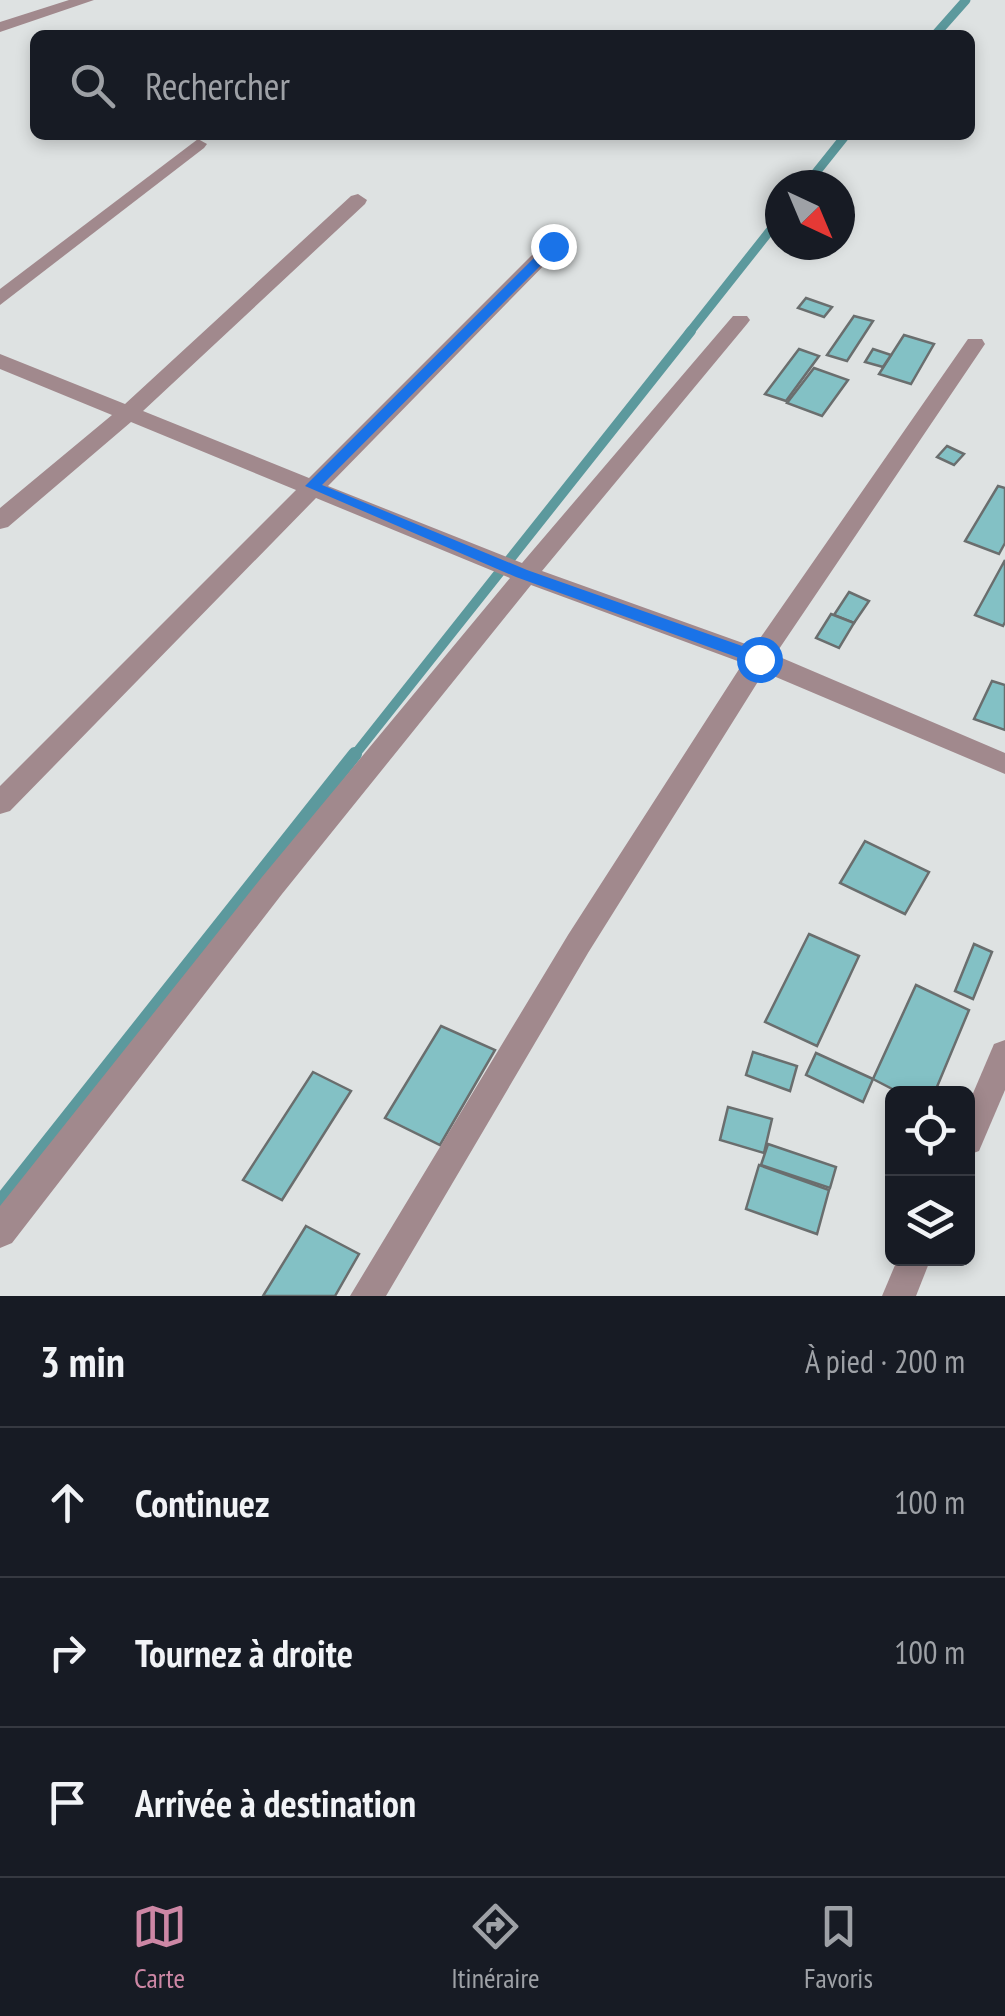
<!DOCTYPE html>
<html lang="fr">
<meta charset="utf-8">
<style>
body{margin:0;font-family:"PT Sans Narrow",sans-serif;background:#242831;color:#f1f3f6}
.controls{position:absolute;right:30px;bottom:30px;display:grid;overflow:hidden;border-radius:15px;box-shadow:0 5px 15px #0003}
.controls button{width:90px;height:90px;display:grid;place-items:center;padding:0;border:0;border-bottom:2px solid #363941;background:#171b24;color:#f1f3f6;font:50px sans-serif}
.compass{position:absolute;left:765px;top:170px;width:90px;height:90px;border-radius:50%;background:#171b24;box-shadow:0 5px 15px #0003;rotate:136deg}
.stop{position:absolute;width:30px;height:30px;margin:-22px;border:8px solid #1a73e8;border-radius:50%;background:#fff}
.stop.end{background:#1a73e8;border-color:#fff;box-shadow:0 2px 10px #0008}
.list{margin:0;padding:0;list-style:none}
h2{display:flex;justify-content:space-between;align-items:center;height:130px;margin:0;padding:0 40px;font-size:42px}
h2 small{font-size:32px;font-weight:400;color:#9ea1a6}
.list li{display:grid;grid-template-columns:65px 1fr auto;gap:30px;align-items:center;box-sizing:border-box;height:150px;padding:0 40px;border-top:2px solid #363941}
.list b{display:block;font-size:38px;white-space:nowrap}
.list em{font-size:32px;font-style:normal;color:#9ea1a6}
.icon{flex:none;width:55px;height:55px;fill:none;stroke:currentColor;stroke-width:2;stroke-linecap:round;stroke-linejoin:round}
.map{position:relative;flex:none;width:1005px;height:1296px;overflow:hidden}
.search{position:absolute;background:#171b24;box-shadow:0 5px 15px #0003;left:30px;right:30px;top:30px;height:110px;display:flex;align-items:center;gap:25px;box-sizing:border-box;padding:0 35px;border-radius:15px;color:#9ea1a6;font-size:38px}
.sheet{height:580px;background:#171b24}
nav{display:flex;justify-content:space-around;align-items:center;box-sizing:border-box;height:140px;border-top:2px solid #363941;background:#171b24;font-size:28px;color:#9ea1a6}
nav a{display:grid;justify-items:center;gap:5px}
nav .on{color:#cd87a5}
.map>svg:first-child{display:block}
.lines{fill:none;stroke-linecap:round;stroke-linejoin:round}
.stream-far2{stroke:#5c999d;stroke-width:9}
.stream-far1{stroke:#5c999d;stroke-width:10}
.stream{stroke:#5c999d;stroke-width:14}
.building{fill:#83c1c5;stroke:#6a6e6e;stroke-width:2.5}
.minor{fill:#a1898d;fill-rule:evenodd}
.route{fill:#1a73e8}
</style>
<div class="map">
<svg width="1005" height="1296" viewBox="0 0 1005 1296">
<rect width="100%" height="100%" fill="#dee2e2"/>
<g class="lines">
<!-- stream-far2 -->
<g class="stream-far2">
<path d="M935 35 966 0"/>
<path d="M806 185 846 135"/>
<path d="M689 333 780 218"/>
</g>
<!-- stream-far1 -->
<path class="stream-far1" d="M353 757 691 331"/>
<!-- stream -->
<path class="stream" d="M0 1202 355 754"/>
</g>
<!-- building -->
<g class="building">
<path d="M806 298 832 307 824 317 798 308Z"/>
<path d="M854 316 873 321 847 361 827 355Z"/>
<path d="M904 335 934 344 911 384 879 374Z"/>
<path d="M799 349 819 356 786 401 765 394Z"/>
<path d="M873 349 891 355 883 367 865 362Z"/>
<path d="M814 368 848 380 822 416 787 403Z"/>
<path d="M947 446 964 454 954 465 937 457Z"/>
<path d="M998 486 1005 488V543L999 554 965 541Z"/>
<path d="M1005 560V622L1003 626 975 615Z"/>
<path d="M849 592 869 601 854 623 834 615Z"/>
<path d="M831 614 854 623 839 648 816 638Z"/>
<path d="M992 681 1005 685V730L974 719Z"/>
<path d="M865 841 929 872 905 914 840 883Z"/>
<path d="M809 934 859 956 817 1046 765 1022Z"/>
<path d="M974 944 992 952 973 999 955 991Z"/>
<path d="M916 985 969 1010 934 1094H902L873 1079Z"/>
<path d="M441 1026 495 1050 440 1145 385 1118Z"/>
<path d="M753 1052 797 1066 790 1091 746 1075Z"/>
<path d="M816 1053 873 1079 863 1102 806 1075Z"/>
<path d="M313 1072 351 1091 282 1200 243 1180Z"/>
<path d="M728 1107 772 1119 764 1153 720 1140Z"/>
<path d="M768 1144 836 1167 830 1188 761 1165Z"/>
<path d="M759 1165 829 1190 817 1234 746 1209Z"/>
<path d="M306 1226 359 1254 335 1296H263Z"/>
</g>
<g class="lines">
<!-- minor -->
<g class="minor">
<path d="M69 0H94L0 32V22Z"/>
<path d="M198 139 207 144 204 148 0 305V289Z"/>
<path d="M358 194 367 200 365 204 143 411 309 478 546 241H560V249L328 486 522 563 733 316H747L750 320 747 324 542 571 754 647 968 339H982L985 344 775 655 1005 753V774L764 672 588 953 386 1296H350L568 935 743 663 531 585 282 894 12 1243 0 1248V1206L262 877 510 578 316 498 10 811 0 814V786L296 490 131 422 8 527 0 529V508L112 415 0 369V354L125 404 351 196Z"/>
<path d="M1005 1040V1090L979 1151 968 1155V1105L994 1044Z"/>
<path d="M898 1258H931L916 1296H882Z"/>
</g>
</g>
<!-- route -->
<path class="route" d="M549 243 560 246 322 485 527 570 765 654V663H753L516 577 305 486Z"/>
</svg>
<div class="controls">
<button><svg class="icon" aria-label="locate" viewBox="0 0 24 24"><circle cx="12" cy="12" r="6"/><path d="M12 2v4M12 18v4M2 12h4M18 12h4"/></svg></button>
<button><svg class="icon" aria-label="layers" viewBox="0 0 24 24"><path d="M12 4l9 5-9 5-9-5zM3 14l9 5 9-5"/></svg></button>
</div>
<svg class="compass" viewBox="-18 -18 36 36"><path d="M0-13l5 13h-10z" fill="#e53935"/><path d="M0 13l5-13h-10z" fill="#9ea1a6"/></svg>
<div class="stop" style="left:759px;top:659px"></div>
<div class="stop end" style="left:553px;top:246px"></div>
<div class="search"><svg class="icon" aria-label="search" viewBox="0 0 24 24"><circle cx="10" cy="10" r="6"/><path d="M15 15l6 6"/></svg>Rechercher</div>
</div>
<section class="sheet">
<h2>3 min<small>À pied · 200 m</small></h2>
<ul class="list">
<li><svg class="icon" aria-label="ahead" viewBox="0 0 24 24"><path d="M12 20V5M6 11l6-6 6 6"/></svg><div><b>Continuez</b></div><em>100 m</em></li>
<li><svg class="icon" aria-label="right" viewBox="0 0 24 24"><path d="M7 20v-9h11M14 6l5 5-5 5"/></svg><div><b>Tournez à droite</b></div><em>100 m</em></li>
<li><svg class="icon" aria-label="arrive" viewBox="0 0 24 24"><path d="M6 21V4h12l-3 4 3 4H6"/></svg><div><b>Arrivée à destination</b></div></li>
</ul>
</section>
<nav>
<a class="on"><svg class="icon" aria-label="map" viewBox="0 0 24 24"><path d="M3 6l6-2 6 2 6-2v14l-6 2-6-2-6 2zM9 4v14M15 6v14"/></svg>Carte</a>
<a><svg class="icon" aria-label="directions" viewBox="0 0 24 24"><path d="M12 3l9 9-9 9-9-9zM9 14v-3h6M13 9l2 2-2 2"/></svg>Itinéraire</a>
<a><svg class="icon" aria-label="saved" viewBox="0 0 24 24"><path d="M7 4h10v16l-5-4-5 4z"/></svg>Favoris</a>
</nav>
